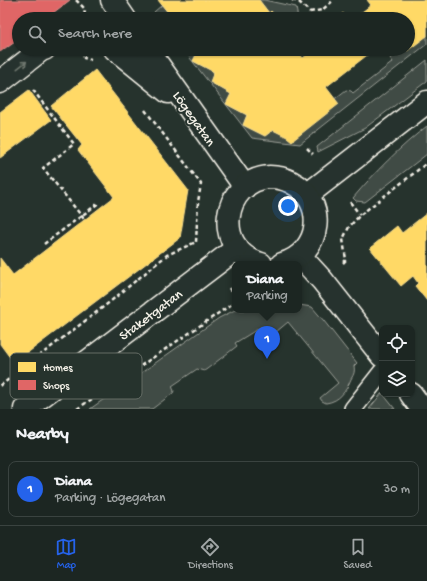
<!DOCTYPE html>
<meta charset="utf-8">
<style>
body{margin:0;font-family:"Gochi Hand",sans-serif;background:#29322f;color:#f1f3f6}
.controls{position:absolute;right:12px;bottom:12px;display:grid;overflow:hidden;border-radius:8px;box-shadow:0 1px 3px #0004}
.controls button{width:36px;height:36px;display:grid;place-items:center;padding:0;border:0;border-bottom:1px solid #3a4340;background:#1c2622;color:#f1f3f6;font:20px sans-serif}
.you{position:absolute;left:288px;top:206px;width:14px;height:14px;margin:-10px;border:3px solid #fff;border-radius:50%;background:#1a73e8;box-shadow:0 0 0 6px #1a73e833}
.badge{display:grid;place-items:center;width:26px;height:26px;border-radius:50%;background:#2563eb;color:#fff;font-size:13px;font-weight:700}
.pin{position:absolute;translate:-50% -33px;filter:drop-shadow(0 1px 2px #0008)}
.pin::after{content:'';position:absolute;top:21px;width:14px;height:12px;background:inherit;clip-path:polygon(0 0,100% 0,50% 100%)}
.popup{position:absolute;left:232px;top:261px;width:70px;height:52px;box-sizing:border-box;display:grid;place-content:center;border-radius:8px;background:#1c2622;filter:drop-shadow(0 1px 3px #0005);font-size:13px;white-space:nowrap;color:#a0a5a5}
.popup b{font-size:15px;color:#f1f3f6}
.popup::after{content:'';position:absolute;left:50%;top:100%;margin-left:-8px;border:8px solid transparent;border-top-color:#1c2622}
.list{margin:0;padding:0;list-style:none}
h2{display:flex;justify-content:space-between;align-items:center;height:52px;margin:0;padding:0 16px;font-size:17px}
h2 small{font-size:13px;font-weight:400;color:#a0a5a5}
.list li{display:grid;grid-template-columns:26px 1fr auto;gap:12px;align-items:center;box-sizing:border-box;height:56px;margin:0 8px 8px;padding:0 8px;border:1px solid #3a4340;border-radius:8px}
.list b{display:block;font-size:15px;white-space:nowrap}
.list p{margin:0;font-size:13px;white-space:nowrap;color:#a0a5a5}
.list em{font-size:13px;font-style:normal;color:#a0a5a5}
.icon{flex:none;width:22px;height:22px;fill:none;stroke:currentColor;stroke-width:2;stroke-linecap:round;stroke-linejoin:round}
.map{position:relative;flex:none;width:427px;height:409px;overflow:hidden}
.search{position:absolute;background:#1c2622;box-shadow:0 1px 3px #0004;left:12px;right:12px;top:12px;height:44px;display:flex;align-items:center;gap:10px;box-sizing:border-box;padding:0 14px;border-radius:22px;color:#a0a5a5;font-size:15px}
.sheet{height:116px;background:#1c2622}
nav{display:flex;justify-content:space-around;align-items:center;box-sizing:border-box;height:56px;border-top:1px solid #3a4340;background:#1c2622;font-size:11px;color:#a0a5a5}
nav a{display:grid;justify-items:center;gap:2px}
nav .on{color:#2563eb}
.map>svg:first-child{display:block}
.green{fill:#414b45;stroke:#9a9e96}
.homes{fill:#ffd966;stroke:#fce08d}
.shops{fill:#e06666;stroke:#e6908d}
.lines{fill:none;stroke-linecap:round;stroke-linejoin:round}
.lane-casing{stroke:#f4f1e8;stroke-width:20}
.street-casing{stroke:#f4f1e8;stroke-width:25}
.secondary-casing{stroke:#f4f1e8;stroke-width:25}
.path{stroke:#f4f1e8;stroke-width:2.5;stroke-dasharray:4 3;stroke-linecap:butt}
.lane{stroke:#26332d;stroke-width:17}
.street{stroke:#26332d;stroke-width:22}
.secondary{stroke:#26332d;stroke-width:22}
.oneway{stroke:#6e766e}
.labels{text-anchor:middle;stroke-width:4;stroke-linejoin:round;paint-order:stroke}
.street-label{font-size:14px;fill:#f4f1e8;stroke:#26332d}
.key{fill:#26332d;stroke:#646c65;stroke-width:1}
.key-label{font-size:11px;fill:#f4f1e8}
</style>
<div class="map">
<svg width="427" height="409" viewBox="0 0 427 409">
<rect width="100%" height="100%" fill="#26332d"/>
<filter id="ink" filterUnits="userSpaceOnUse"><feTurbulence type="fractalNoise" baseFrequency=".025" numOctaves="2"/><feDisplacementMap in="SourceGraphic" scale="8" xChannelSelector="R" yChannelSelector="G"/><feConvolveMatrix kernelMatrix="1 2 1 2 8 2 1 2 1" color-interpolation-filters="sRGB"/></filter>
<g filter="url(#ink)">
<!-- green -->
<g class="green">
<path d="M259 0H264L296 7 298 19H278L269 13Z"/>
<path d="M162 5 173 19H160L154 12Z"/>
<path d="M427 27V44L300 144 252 138 183 49H194L198 51 193 61 214 72 210 82 231 94 226 104 247 115 243 125 265 136 273 130 287 136 346 90 351 91 353 93 393 62 390 58C394 49 400 49 408 49Z"/>
<path d="M427 60V81L365 128 318 152 317 147Z"/>
<path d="M427 126V154L365 202 356 201 353 198C375 172 400 147 427 126Z"/>
<path d="M299 305 312 307 324 321 357 363 354 366C355 372 354 374 351 379 346 391 340 401 326 403L322 401 320 398 338 383 288 322 270 337 262 327H261L235 343 237 346 207 369 204 371 197 369 172 386 174 391 173 393 152 409H90L219 318 235 310H299Z"/>
<path d="M382 393V394H383L395 409H369Z"/>
</g>
<!-- homes -->
<g class="homes">
<path d="M158 0H259L269 13 271 11 278 19H173Z"/>
<path d="M367 0H427V36L407 51 406 49H408V19H353L371 5Z"/>
<path d="M343 13 348 19H336Z"/>
<path d="M194 49H296L303 58 314 49H375L326 87 339 104 292 141 287 137 273 130 265 136 243 125 247 115 226 104 231 94 210 82 214 72 193 61 198 51Z"/>
<path d="M95 70 188 190 180 238 14 363 0 344V258L13 275 114 197 78 150 82 145 51 106Z"/>
<path d="M29 90 51 120 0 158V112Z"/>
<path d="M427 213V301L415 286 418 283 413 276 401 286 370 248 397 226 402 233Z"/>
</g>
<!-- shops -->
<path class="shops" d="M0 0H70L45 19H19V39L8 47V46L0 52Z"/>
<g class="lines">
<defs>
<path id="lane" d="M353 409 382 372"/>
<g id="street">
<path d="M112 0 125 19"/>
<path d="M115 49 168 92"/>
<path d="M147 49 245 187"/>
<path d="M0 82 41 50 44 49"/>
<path d="M300 256 322 280 382 356"/>
<path d="M411 394 422 409"/>
</g>
<g id="secondary">
<path d="M307 195 427 102"/>
<path d="M261 264C212 251 221 180 270 177 277 177 285 179 291 182 328 201 322 253 282 264"/>
<path d="M25 409 237 248"/>
</g>
</defs>
<!-- lane casing -->
<use href="#lane" class="lane-casing"/>
<!-- street casing -->
<use href="#street" class="street-casing"/>
<!-- secondary casing -->
<use href="#secondary" class="secondary-casing"/>
<!-- path -->
<g class="path">
<path d="M76 0 85 9 84 19"/>
<path d="M292 0 299 2 310 12"/>
<path d="M309 19 310 12 322 10 334 0"/>
<path d="M83 49 84 58 91 60"/>
<path d="M303 53 304 49"/>
<path d="M33 90 74 144 43 168 84 219"/>
<path d="M145 110 201 184 198 202 196 242 198 244"/>
<path d="M307 148 313 154"/>
<path d="M350 202 360 215"/>
<path d="M44 244 100 202"/>
<path d="M343 263 346 260 343 239 349 227 360 215 427 163"/>
<path d="M229 288 235 297"/>
<path d="M0 386 111 301 167 255 196 242"/>
<path d="M77 409 235 302"/>
</g>
<!-- lane -->
<use href="#lane" class="lane"/>
<!-- street -->
<use href="#street" class="street"/>
<!-- secondary -->
<use href="#secondary" class="secondary"/>
</g>
<!-- one-way arrows -->
<defs><path id="oneway-shaft" d="M-6 0H5M1.5-3L5.5 0L1.5 3" fill="none" stroke-width="1.6" stroke-linecap="round" stroke-linejoin="round"/></defs>
<use class="oneway" href="#oneway-shaft" transform="translate(22 65) rotate(-38)"/>
</g>
<g class="labels">
<!-- street labels -->
<g class="street-label">
<text transform="translate(195 118) rotate(55)" y="5">Lögegatan</text>
<text transform="translate(150 314) rotate(-37)" y="5">Staketgatan</text>
</g>
</g>
<!-- legend -->
<rect x="10" y="353" width="132" height="46" rx="6" class="key"/>
<rect x="18" y="362" width="18" height="10" fill="#ffd966"/>
<rect x="18" y="380" width="18" height="10" fill="#e06666"/>
<g class="key-label">
<text x="43" y="371">Homes</text>
<text x="43" y="389">Shops</text>
</g>
</svg>
<div class="controls">
<button><svg class="icon" aria-label="locate" viewBox="0 0 24 24"><circle cx="12" cy="12" r="6"/><path d="M12 2v4M12 18v4M2 12h4M18 12h4"/></svg></button>
<button><svg class="icon" aria-label="layers" viewBox="0 0 24 24"><path d="M12 4l9 5-9 5-9-5zM3 14l9 5 9-5"/></svg></button>
</div>
<div class="you"></div>
<div class="pin badge" style="left:267px;top:359px">1</div>
<div class="popup"><b>Diana</b>Parking</div>
<div class="search"><svg class="icon" aria-label="search" viewBox="0 0 24 24"><circle cx="10" cy="10" r="6"/><path d="M15 15l6 6"/></svg>Search here</div>
</div>
<section class="sheet">
<h2>Nearby<small></small></h2>
<ul class="list">
<li><span class="badge">1</span><div><b>Diana</b><p>Parking · Lögegatan</p></div><em>30 m</em></li>
</ul>
</section>
<nav>
<a class="on"><svg class="icon" aria-label="map" viewBox="0 0 24 24"><path d="M3 6l6-2 6 2 6-2v14l-6 2-6-2-6 2zM9 4v14M15 6v14"/></svg>Map</a>
<a><svg class="icon" aria-label="directions" viewBox="0 0 24 24"><path d="M12 3l9 9-9 9-9-9zM9 14v-3h6M13 9l2 2-2 2"/></svg>Directions</a>
<a><svg class="icon" aria-label="saved" viewBox="0 0 24 24"><path d="M7 4h10v16l-5-4-5 4z"/></svg>Saved</a>
</nav>
